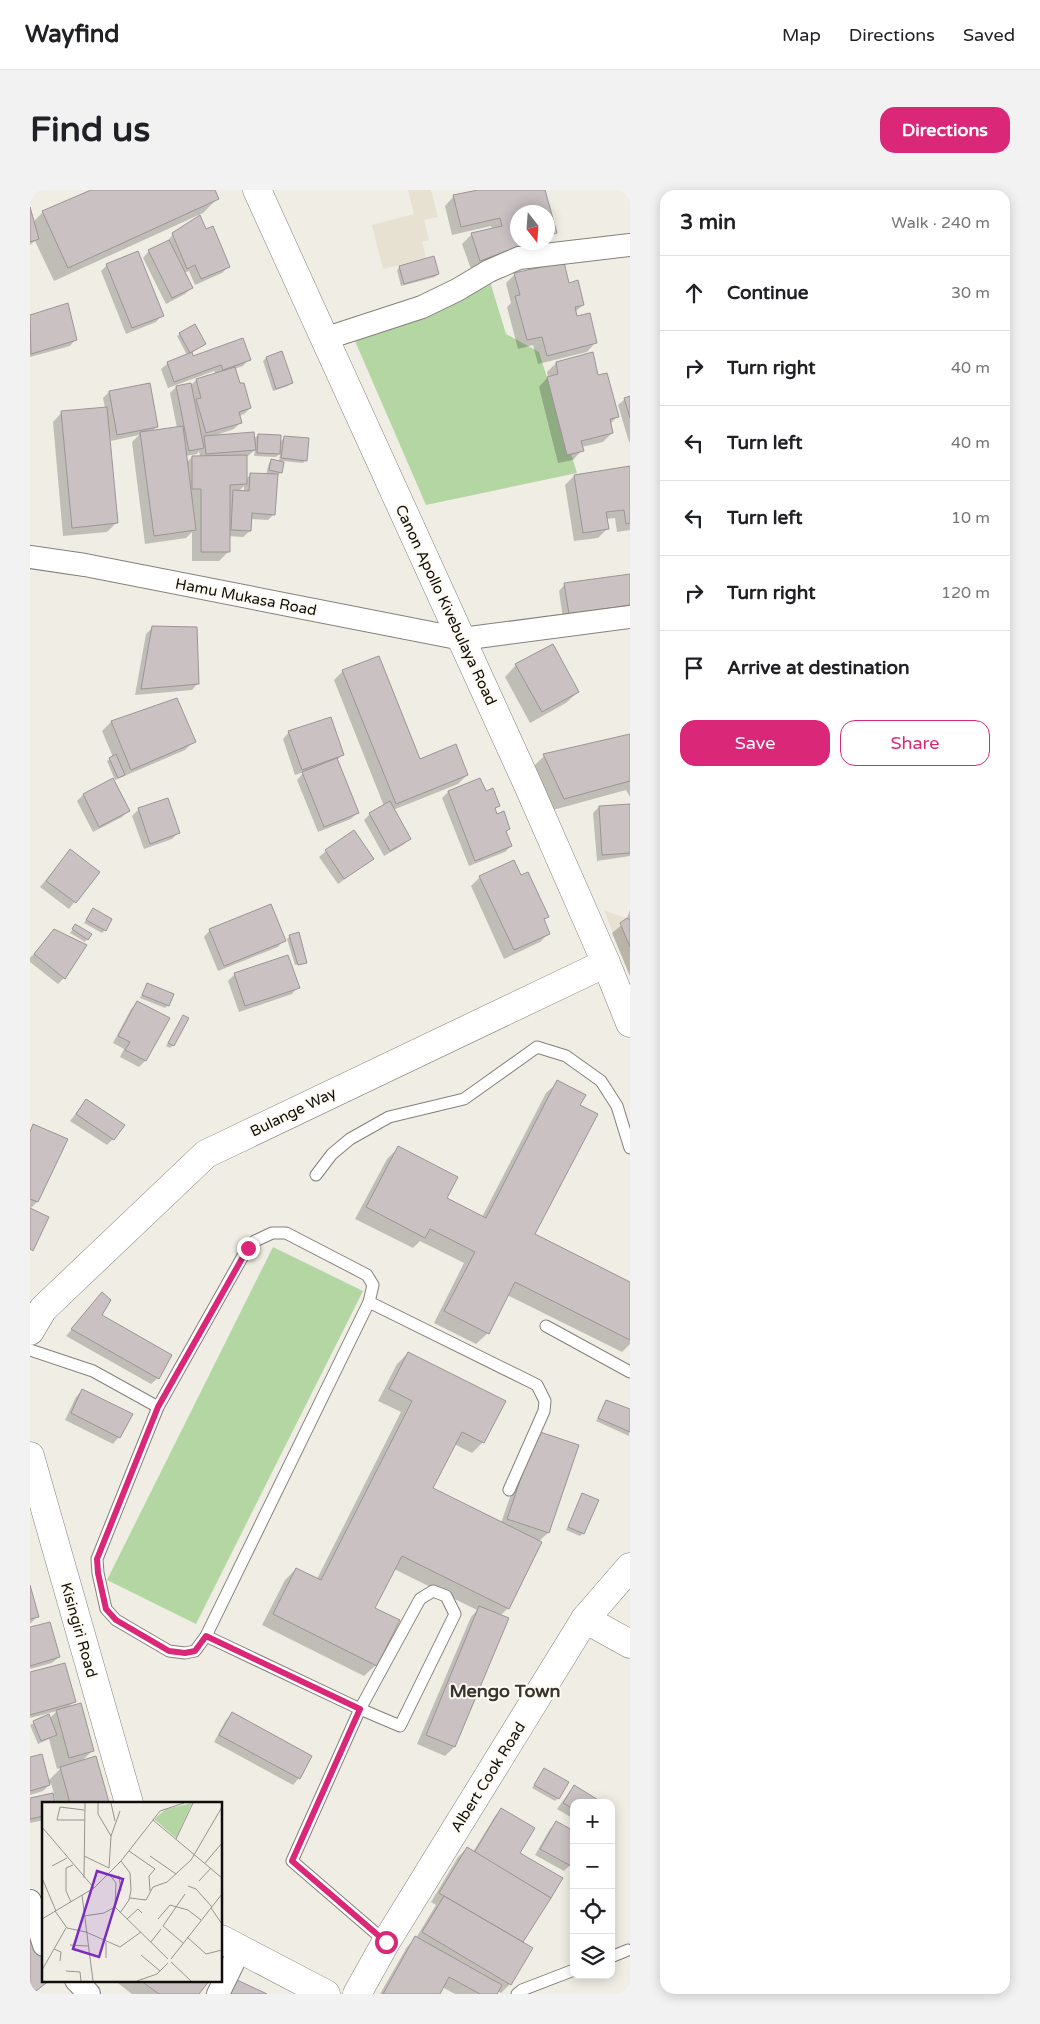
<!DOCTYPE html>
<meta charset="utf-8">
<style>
body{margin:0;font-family:"Varela Round",sans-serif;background:#f2f2f2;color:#202124}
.controls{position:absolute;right:15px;bottom:15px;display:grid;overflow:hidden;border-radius:10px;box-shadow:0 2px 12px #0003}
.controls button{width:45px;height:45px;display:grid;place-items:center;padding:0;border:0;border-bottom:1px solid #e0e0e0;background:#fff;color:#202124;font:25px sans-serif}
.compass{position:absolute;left:480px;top:15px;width:45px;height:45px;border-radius:50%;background:#fff;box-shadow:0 2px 12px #0003;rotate:163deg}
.stop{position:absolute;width:15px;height:15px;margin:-11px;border:4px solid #db2777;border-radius:50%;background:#fff}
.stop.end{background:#db2777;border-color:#fff;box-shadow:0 1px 5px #0008}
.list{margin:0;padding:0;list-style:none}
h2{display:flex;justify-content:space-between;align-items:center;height:65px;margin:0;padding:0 20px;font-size:21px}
h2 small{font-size:16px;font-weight:400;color:#757577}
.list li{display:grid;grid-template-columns:32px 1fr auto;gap:15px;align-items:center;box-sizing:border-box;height:75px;padding:0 20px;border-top:1px solid #e0e0e0}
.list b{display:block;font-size:19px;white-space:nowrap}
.list em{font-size:16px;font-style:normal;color:#757577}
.actions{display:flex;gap:10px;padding:15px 20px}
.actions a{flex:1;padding:11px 0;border:1px solid #db2777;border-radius:15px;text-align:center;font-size:18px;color:#db2777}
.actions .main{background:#db2777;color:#fff}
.icon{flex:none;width:28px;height:28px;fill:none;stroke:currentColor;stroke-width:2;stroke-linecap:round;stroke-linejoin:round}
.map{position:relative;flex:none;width:600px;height:1804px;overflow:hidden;border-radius:15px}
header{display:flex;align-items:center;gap:30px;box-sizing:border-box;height:70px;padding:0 25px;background:#fff;border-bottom:1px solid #e0e0e0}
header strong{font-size:24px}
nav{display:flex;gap:28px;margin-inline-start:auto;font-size:18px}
.intro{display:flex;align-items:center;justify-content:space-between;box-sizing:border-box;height:120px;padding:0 30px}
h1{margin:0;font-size:35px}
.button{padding:12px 22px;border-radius:15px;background:#db2777;color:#fff;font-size:18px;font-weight:700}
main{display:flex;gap:30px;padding:0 30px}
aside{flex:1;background:#fff;border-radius:15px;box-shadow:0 2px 12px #0003}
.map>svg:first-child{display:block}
.built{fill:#e7e1d2}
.green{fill:#b3d6a2}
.shadow{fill:#0003;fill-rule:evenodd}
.building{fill:#cac1c3;stroke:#9d9496}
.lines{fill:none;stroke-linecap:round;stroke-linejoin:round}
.lane-casing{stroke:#85817a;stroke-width:13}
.street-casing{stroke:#85817a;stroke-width:24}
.secondary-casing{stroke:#85817a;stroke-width:29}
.lane{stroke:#fff;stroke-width:11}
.street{stroke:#fff;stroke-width:22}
.secondary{stroke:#fff;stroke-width:28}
.route{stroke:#db2777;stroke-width:6}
.labels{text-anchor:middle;stroke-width:4;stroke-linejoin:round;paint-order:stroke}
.street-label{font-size:15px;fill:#0f0e0b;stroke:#fdfaf2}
.quarter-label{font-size:18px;font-weight:bold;fill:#37352e;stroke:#fdfaf2}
.inset-road{fill:none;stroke:#96948d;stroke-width:1}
.view{fill:#7b2cbf;fill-opacity:0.15;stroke:#7b2cbf;stroke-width:2.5}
.inset-edge{fill:none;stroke:#0f0e0b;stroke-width:2.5}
</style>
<header>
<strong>Wayfind</strong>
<nav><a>Map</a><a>Directions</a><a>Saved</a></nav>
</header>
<div class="intro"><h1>Find us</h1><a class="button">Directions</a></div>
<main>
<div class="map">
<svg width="600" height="1804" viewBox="0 0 600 1804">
<rect width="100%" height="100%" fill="#f0ede4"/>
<!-- built -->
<g class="built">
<path d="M378 0H401L408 27 394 30 399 50 392 52 396 68 353 79 342 35 384 24Z"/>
<path d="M574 720 600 730V787Z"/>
</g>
<!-- green -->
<g class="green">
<path d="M458 85 476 144 509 162 547 283 396 315 322 144Z"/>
<path d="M243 1057 333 1101 166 1434 77 1390Z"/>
</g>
<!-- shadow -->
<g class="shadow">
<path d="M62 0H184L188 8 173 23 24 91 5 51 0 55V22L3 32 13 22Z"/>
<path d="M454 0H514L525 43 518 50V22H488V52H514L441 79 432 54 442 44 462 40 461 36 422 45 415 16 424 6Z"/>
<path d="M176 41 199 76 192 83 165 95 159 81 154 83 161 98 155 104 136 114 113 68 119 61 137 52 143 44Z"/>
<path d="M77 75 132 125 126 132 96 144 71 81Z"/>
<path d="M370 77 408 84 405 87 371 96 367 80Z"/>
<path d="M485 84 538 94 553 115 545 122 546 128 566 152 557 162 508 174 503 155 488 159 477 117 481 113 476 93Z"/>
<path d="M37 115 46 149 40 156 0 167V127Z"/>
<path d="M150 144 175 154 161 163 162 168 219 169 213 176 204 179 220 218 214 224 209 226 211 232 204 239 183 246 224 249 228 245 249 253 254 248 276 270 273 273 253 271 251 282 247 286 244 324 238 330 220 329V341L213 347 198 346V362L189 371H162V342L156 348 115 354 102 252 109 245 81 251 80 244H78L86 333 77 342 33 346 23 232 32 222 75 218 73 208 79 202 127 236 122 242 147 238 140 203 146 197 160 196 166 190 186 184 184 181 138 198 131 179 138 173 157 165 147 146ZM225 260 224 266 246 267 250 263 249 272 242 270 239 273 236 285 221 284 216 289V266H218ZM169 261 170 267H162L156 273 155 266 167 264ZM214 296V302H208Z"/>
<path d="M236 168 261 193 258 196 243 201 233 171Z"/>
<path d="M526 173 568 187 587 227 580 234 582 243 573 252 552 257V260L543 270 528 273 509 197 518 187 517 182Z"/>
<path d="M600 207V252H599L588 215 595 209Z"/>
<path d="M600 277V340L587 342 585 328 576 329 577 339 568 348 544 351 535 295 544 286Z"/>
<path d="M600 385V420L533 429 529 401 535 394Z"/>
<path d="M122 438 168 493 162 500 105 505 116 444Z"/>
<path d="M486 475 548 502 536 513 500 533 475 487Z"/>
<path d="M313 481 389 570 437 585 428 594 363 620 379 649 373 655 354 666 334 630 340 624 354 616 304 490Z"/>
<path d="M81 532 164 551 155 560 85 590 77 571 83 567 72 541Z"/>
<path d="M259 542 312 565 306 571 327 623 321 629 288 642 267 590 274 582 265 585 253 549Z"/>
<path d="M600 545V607L596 600 523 620 503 577 514 566Z"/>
<path d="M450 589 455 603 469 615 464 620 467 625 479 639 476 642 481 656 475 662 439 676 412 608 418 602Z"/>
<path d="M82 590 98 621 92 627 63 642 47 611 53 605Z"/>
<path d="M600 615V666L567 671 563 623 569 617Z"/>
<path d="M109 619 148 643 142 649 114 659 102 626Z"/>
<path d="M40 661 68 682 39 719 10 697Z"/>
<path d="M296 661 342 669 308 694 289 667Z"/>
<path d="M491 686 517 726 513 731 519 743 510 752 474 769 441 696 450 687Z"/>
<path d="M63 719 75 740 72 743 54 733Z"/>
<path d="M600 720V786L582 743 599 729 597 728Z"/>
<path d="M43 739 57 749 55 752 40 743Z"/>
<path d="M180 740 254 750 248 757 188 781 174 747Z"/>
<path d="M24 741 34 788 28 794 0 772V768Z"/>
<path d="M260 746 276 772 274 774V772L265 775 257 749Z"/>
<path d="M205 784 268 797 262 804 209 822 198 791Z"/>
<path d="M117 795 138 815 135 818 110 808Z"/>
<path d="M108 812 138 829 115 871 109 877 90 867 94 859 83 853 101 819Z"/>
<path d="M153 827 143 855 140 858 136 856Z"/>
<path d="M528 892 549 915 504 1045 600 1094V1154L592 1162 477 1105 458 1143 446 1154 404 1133 434 1073 390 1051 383 1058 325 1029 357 969 368 958 415 1008 452 1027 516 903Z"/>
<path d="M56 910 83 949 77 955 40 931Z"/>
<path d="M4 936 36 950 7 1012 0 1019V940Z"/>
<path d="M66 1110 71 1126 128 1188 121 1194 36 1146Z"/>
<path d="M378 1163 453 1252 442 1263 424 1254 402 1298 471 1333 499 1252 547 1256 518 1343 508 1352 478 1418 470 1426 478 1429 424 1557 415 1566 387 1554 441 1427 447 1420 364 1379 344 1418 346 1475 334 1486 232 1435 255 1390 266 1379 287 1389 371 1222 348 1211 367 1174Z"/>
<path d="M52 1200 89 1247 83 1254 35 1230 46 1207Z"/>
<path d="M577 1211 600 1221 599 1246 566 1231Z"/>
<path d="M553 1305V1343L550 1346 536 1340Z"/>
<path d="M0 1400 8 1426 0 1434Z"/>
<path d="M0 1438 29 1467 22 1473 0 1479Z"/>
<path d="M0 1484 44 1512 37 1518 63 1560 51 1572 78 1612 77 1613H26L24 1605 22 1606 14 1613V1630L0 1633V1609L24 1604 21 1593 13 1601 0 1605V1568L18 1591 31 1578 27 1579 19 1549 8 1554 0 1535 18 1526 19 1529 27 1521 0 1528Z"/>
<path d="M202 1524 269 1588 263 1595 184 1552 196 1530Z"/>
<path d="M514 1580 528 1608 525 1611 502 1598Z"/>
<path d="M544 1596V1629L527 1619Z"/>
<path d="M471 1620 488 1663 520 1707 491 1753 480 1794 471 1803 467 1801 466 1804H425L412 1797 408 1804H350L377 1757 386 1748 406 1715 401 1712 428 1667 437 1658 443 1662 465 1626Z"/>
<path d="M526 1633 540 1675 534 1681 505 1665 520 1639Z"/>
<path d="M84 1790H178L168 1804H102Z"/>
</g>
<!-- building -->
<g class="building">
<path d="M61 0H185L189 9 38 78 12 21Z"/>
<path d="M448 0H515L527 43 518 46V22H488V52H500L450 71 441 43 472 36 470 28 431 37 423 5Z"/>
<path d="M0 17 9 49 0 52Z"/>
<path d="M170 25 176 39 183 36 200 77 171 89 165 75 157 79 142 43Z"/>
<path d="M139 50 163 98 142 108 118 60Z"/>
<path d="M108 61 134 126 102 138 76 74Z"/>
<path d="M404 66 409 84 374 94 369 76Z"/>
<path d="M534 72 539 93 548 90 554 115 545 117 547 126 560 123 567 153 517 166 512 147 497 150 485 106 490 105 484 83Z"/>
<path d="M38 113 47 150 1 164 0 125Z"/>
<path d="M165 134 176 154 160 163 149 143Z"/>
<path d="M213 148 221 170 193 180 191 175 144 192 137 172 162 162 163 166Z"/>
<path d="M252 161 263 193 246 199 236 167Z"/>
<path d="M563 162 568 185 577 183 589 227 580 229 583 243 551 251 554 261 537 265 517 187 528 184 526 172Z"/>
<path d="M205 177 210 193H214L221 218 209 222 212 233 176 243 166 209 171 208 166 189Z"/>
<path d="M120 193 128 237 87 245 79 201Z"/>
<path d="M161 193 174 258 159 261 146 196Z"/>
<path d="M600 206V228L594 208Z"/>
<path d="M77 217 88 333 42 338 31 221Z"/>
<path d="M153 236 166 340 124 346 110 242Z"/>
<path d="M224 242 226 260 176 264 174 246Z"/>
<path d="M228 244 251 245 250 264 227 263Z"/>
<path d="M254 246 279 248 277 271 251 268Z"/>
<path d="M217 265V294L200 295V362H171V299H162V266Z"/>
<path d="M241 269 254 272 252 283 239 280Z"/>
<path d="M600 276V333L596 334 594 320 576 322 579 339 553 343 544 285Z"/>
<path d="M220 283 248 284 245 325 222 323 221 341 201 340 203 300 219 301Z"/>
<path d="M600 384V415L539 424 534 393Z"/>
<path d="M122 436 167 437 169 494 111 499Z"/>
<path d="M523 454 549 502 512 522 485 474Z"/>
<path d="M349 466 390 569 426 554 438 585 366 614 312 480Z"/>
<path d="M147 508 166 552 101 580 81 531Z"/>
<path d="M301 527 314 565 272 580 258 541Z"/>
<path d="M600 544V591L534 609 513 564Z"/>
<path d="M86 564 95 585 88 588 79 568Z"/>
<path d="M307 568 329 623 294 637 272 582Z"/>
<path d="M83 588 100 621 69 637 53 604Z"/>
<path d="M450 588 456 601 463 598 470 616 465 618 467 624 474 621 480 639 476 641 482 656 445 671 418 601Z"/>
<path d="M138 608 150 643 120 654 108 618Z"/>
<path d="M360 611 381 649 360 661 339 623Z"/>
<path d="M600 614V663L572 665 569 616Z"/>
<path d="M324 640 344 669 314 689 295 660Z"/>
<path d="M40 659 70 682 46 713 16 691Z"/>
<path d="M484 670 491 685 498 682 519 727 514 729 520 744 484 760 449 686Z"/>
<path d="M241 714 256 751 194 776 179 739Z"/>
<path d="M63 718 82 729 76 741 56 730Z"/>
<path d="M597 728 600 730V757L590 733Z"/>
<path d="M45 734 62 744 58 750 42 739Z"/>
<path d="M24 739 57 755 35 789 4 764Z"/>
<path d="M269 742 277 773 268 775 259 745Z"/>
<path d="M258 765 270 798 215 816 204 783Z"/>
<path d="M117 793 144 804 139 816 112 805Z"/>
<path d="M107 811 140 828 116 871 95 860 100 852 88 846Z"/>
<path d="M153 825 159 828 144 856 138 853Z"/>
<path d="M527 890 556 905 550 915 568 924 505 1044 600 1092V1150L485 1092 459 1144 414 1121 445 1062 400 1039 395 1048 336 1017 368 956 428 987 417 1008 456 1028Z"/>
<path d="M56 909 95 935 84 950 46 924Z"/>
<path d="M3 934 38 949 8 1012 0 1009V942Z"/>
<path d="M0 1018 19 1027 3 1061 0 1059Z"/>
<path d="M72 1102 81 1110 72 1125 142 1165 129 1189 41 1139Z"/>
<path d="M378 1162 476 1211 454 1253 432 1242 403 1298 512 1352 479 1419 372 1366 345 1418 370 1430 347 1476 243 1424 266 1378 291 1390 382 1211 359 1199Z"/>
<path d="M52 1199 103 1224 90 1248 41 1223Z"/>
<path d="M576 1210 600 1219V1242L568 1228Z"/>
<path d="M507 1241 549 1255 519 1343 477 1329Z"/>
<path d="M552 1303 569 1310 554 1344 538 1337Z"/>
<path d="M0 1395 9 1427 0 1429Z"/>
<path d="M449 1416 479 1428 425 1557 396 1545Z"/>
<path d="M20 1432 30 1467 0 1476V1437Z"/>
<path d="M35 1473 46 1512 0 1525V1482Z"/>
<path d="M51 1513 64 1561 39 1568 26 1520Z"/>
<path d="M202 1522 282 1566 270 1589 189 1545Z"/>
<path d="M19 1524 27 1545 11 1551 3 1531Z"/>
<path d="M12 1564 20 1595 0 1601V1567Z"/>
<path d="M66 1566 79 1612 40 1613 30 1577Z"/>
<path d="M514 1578 539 1592 529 1609 504 1595Z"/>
<path d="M544 1595 573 1613H544V1619L533 1613Z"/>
<path d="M23 1603 25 1613H14V1626L0 1629V1608Z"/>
<path d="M471 1618 505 1638 490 1663 533 1688 521 1708 444 1663Z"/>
<path d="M526 1631 544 1641V1671L541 1676 510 1659Z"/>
<path d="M437 1657 521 1708 493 1752 409 1703Z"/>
<path d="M414 1706 503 1758 481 1795 392 1742Z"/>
<path d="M385 1746 472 1795 467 1804H450L419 1787 410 1804H353Z"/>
<path d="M0 1751 14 1769V1790H20L2 1804H0Z"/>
<path d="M205 1789 237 1804H198Z"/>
<path d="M110 1790H180L169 1804H129Z"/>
</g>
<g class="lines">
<defs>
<g id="lane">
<path d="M286 985 302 964 320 949 359 927 434 909 507 857 536 866 571 891 587 916 600 958"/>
<path d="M242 1043H256L337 1085 343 1095 339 1112 176 1446 165 1461 155 1463 139 1461 86 1430 76 1419 68 1383 67 1369 128 1217 218 1057 225 1051Z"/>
<path d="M339 1112 507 1195 515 1211 514 1221 479 1300"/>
<path d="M516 1136 600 1182"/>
<path d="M0 1160 63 1181 128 1217"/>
<path d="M176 1446 330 1519 370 1536 425 1424 416 1406 403 1401 390 1409 330 1519 262 1671 356 1752"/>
<path d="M581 1767 598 1760"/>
<path d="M487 1804 492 1800 544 1780"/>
</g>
<g id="street">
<path d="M294 149 392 117 427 100 459 81 489 68 600 55"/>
<path d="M0 367 55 375 432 449 600 427"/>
<path d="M0 1711 14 1755"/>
<path d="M46 1790 59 1804"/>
<path d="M188 1804 210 1759"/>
</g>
<g id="secondary">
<path d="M227 0 497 593 576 773 600 833"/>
<path d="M0 1141 13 1119 176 964 576 773"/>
<path d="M0 1266 99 1613"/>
<path d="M555 1429 600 1454"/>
<path d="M191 1749 296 1804"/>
<path d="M327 1804 356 1752 555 1429 600 1377"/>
</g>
</defs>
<!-- lane casing -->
<use href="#lane" class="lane-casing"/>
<!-- street casing -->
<use href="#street" class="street-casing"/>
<!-- secondary casing -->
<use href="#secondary" class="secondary-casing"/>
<!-- lane -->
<use href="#lane" class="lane"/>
<!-- street -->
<use href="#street" class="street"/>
<!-- secondary -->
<use href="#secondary" class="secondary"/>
</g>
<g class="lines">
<!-- route -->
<path class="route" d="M218 1058 128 1217 67 1369 68 1383 76 1419 86 1430 139 1461 155 1463 165 1461 176 1446 330 1519 262 1671 356 1752"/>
</g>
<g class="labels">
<!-- street labels -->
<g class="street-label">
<text transform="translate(216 407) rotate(11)" y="5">Hamu Mukasa Road</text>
<text transform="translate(416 415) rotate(65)" y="5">Canon Apollo Kivebulaya Road</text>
<text transform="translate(263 922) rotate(-26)" y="5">Bulange Way</text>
<text transform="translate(49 1440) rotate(74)" y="5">Kisingiri Road</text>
<text transform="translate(458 1587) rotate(-58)" y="5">Albert Cook Road</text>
</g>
<!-- quarter labels -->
<g class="quarter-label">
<text x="475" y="1507">Mengo Town</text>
</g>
</g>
<!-- overview -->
<g transform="translate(12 1612)">
<rect width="180" height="180" fill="#f0ede4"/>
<path d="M150 1 134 36 112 17 124 7Z" fill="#b3d6a2"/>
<path class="inset-road" d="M56 1V12L69 34M69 1 73 19M42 18H15L18 5 42 8M111 18 180 76M0 25 52 86M134 37 151 1M87 49 113 67 107 74 108 89M42 54 67 66M108 54 134 72M163 61 180 41M10 64 25 56M67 66 69 34 78 9M67 72 74 81 73 105M0 76 14 109M42 76 43 1M71 76 77 74 79 89M157 79 169 66M146 84 154 87 170 105M40 93 51 179M88 96 104 98 111 85 125 80 149 58 180 5M29 100 24 89V66L31 63M73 105 126 157M169 106 180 122M13 109 25 126 44 130 78 145 99 130M78 111 87 98 89 88 88 71 79 59M42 114 62 111 73 105M0 117 52 86 79 59 118 9 142 1M85 117 96 107 100 111M116 117 128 103 146 108 159 118M145 135 164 152 180 148M64 140V156M109 140 119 127M141 141 121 124 143 92M28 143 46 144M12 147 19 150 18 159M99 153 118 169M129 157 180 92M129 160 149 179M0 168 24 126M24 169 38 170 39 179M95 179 115 172 126 161"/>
<path class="view" d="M55 69 81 77 57 155 31 147Z"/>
<rect width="180" height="180" class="inset-edge"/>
</g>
</svg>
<div class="controls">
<button>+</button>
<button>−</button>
<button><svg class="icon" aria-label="locate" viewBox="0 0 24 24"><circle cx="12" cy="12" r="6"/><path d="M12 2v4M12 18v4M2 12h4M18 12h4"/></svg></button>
<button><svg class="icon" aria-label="layers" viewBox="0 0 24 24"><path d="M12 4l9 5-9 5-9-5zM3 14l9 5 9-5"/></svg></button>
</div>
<svg class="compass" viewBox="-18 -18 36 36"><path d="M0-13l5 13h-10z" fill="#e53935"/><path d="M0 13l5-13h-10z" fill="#757577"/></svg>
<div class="stop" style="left:356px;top:1752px"></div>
<div class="stop end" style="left:218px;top:1058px"></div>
</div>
<aside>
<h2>3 min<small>Walk · 240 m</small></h2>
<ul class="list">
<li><svg class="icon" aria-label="ahead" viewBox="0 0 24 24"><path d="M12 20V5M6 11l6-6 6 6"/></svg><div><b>Continue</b></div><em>30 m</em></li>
<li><svg class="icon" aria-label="right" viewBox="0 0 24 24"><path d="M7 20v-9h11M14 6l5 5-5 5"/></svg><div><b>Turn right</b></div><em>40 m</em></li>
<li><svg class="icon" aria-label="left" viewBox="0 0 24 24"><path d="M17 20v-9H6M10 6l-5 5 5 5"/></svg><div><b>Turn left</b></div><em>40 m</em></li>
<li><svg class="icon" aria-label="left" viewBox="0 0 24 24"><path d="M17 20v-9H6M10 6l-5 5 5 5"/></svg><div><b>Turn left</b></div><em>10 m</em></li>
<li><svg class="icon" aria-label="right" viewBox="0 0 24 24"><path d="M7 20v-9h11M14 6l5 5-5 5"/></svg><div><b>Turn right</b></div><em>120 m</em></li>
<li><svg class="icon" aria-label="arrive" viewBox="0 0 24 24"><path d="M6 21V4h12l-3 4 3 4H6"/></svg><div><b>Arrive at destination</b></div></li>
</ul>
<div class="actions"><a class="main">Save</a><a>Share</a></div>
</aside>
</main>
